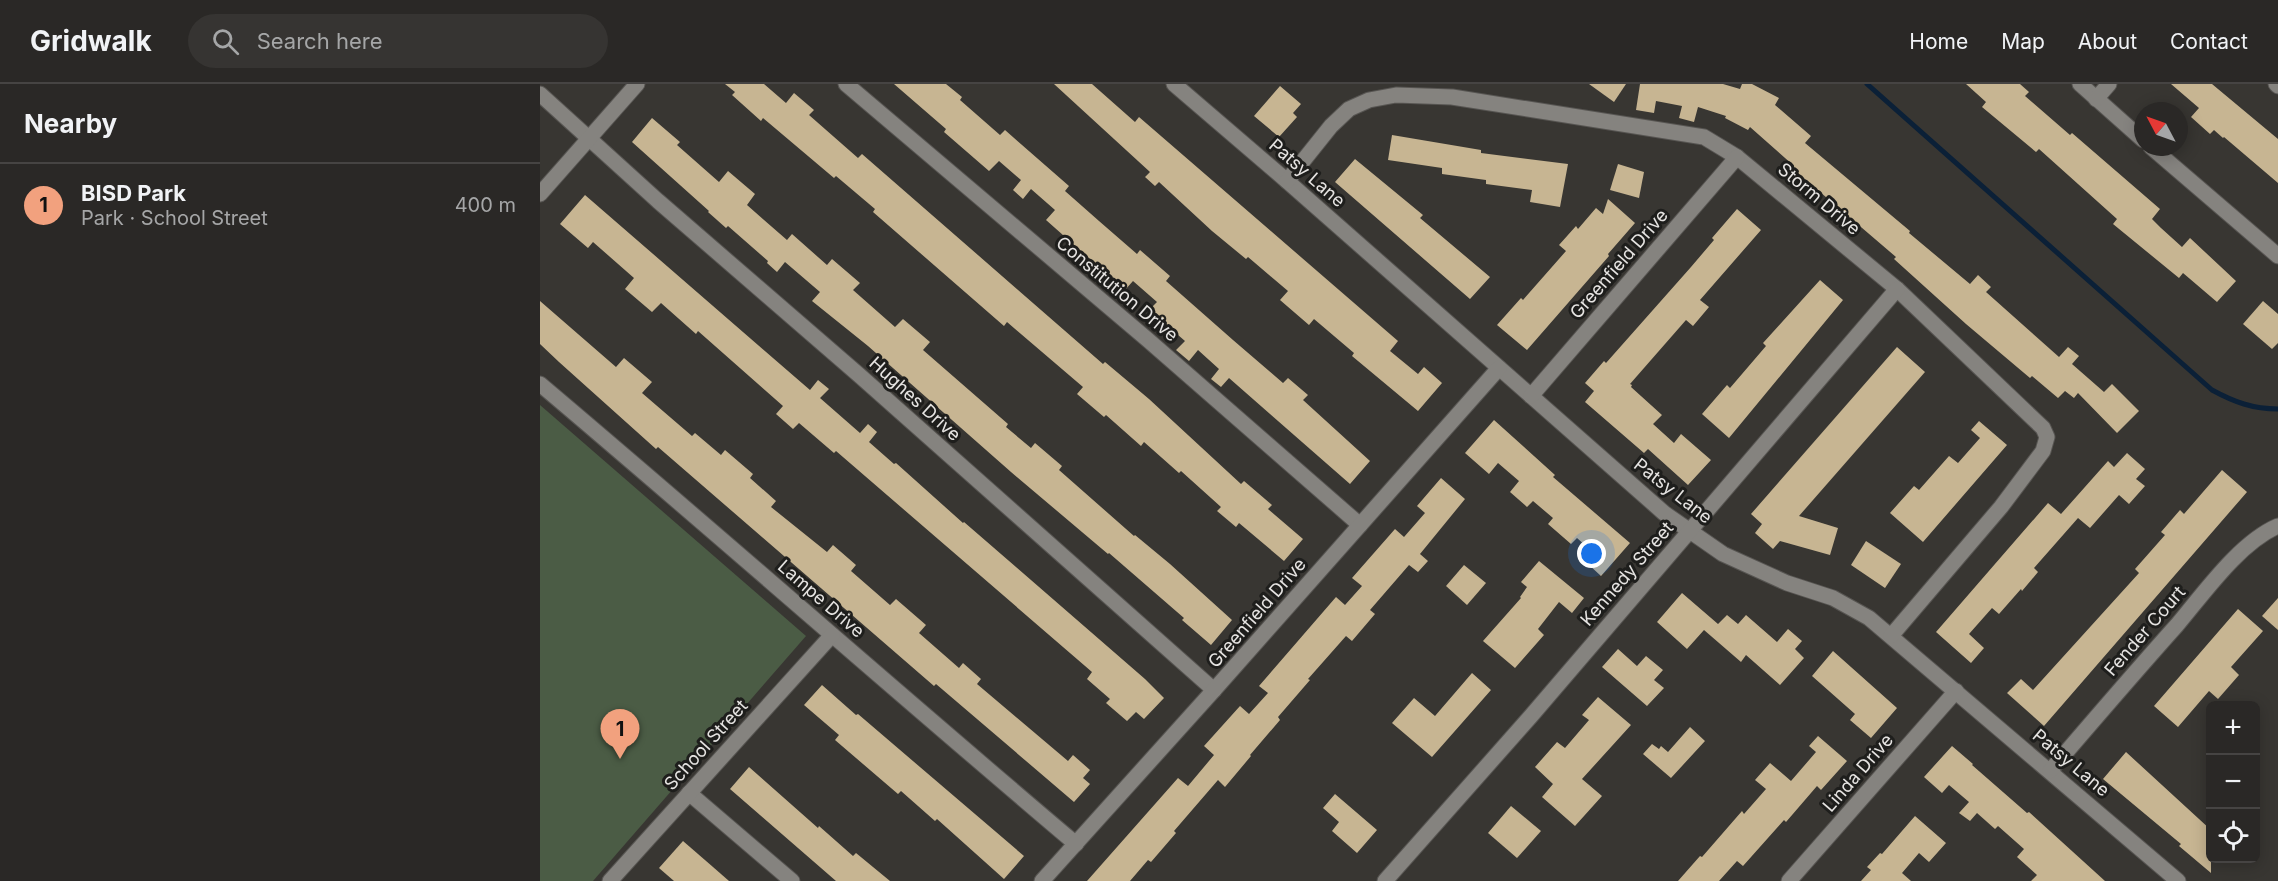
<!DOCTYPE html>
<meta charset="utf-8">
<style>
body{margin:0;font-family:Inter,sans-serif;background:#363432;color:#f1f3f6}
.controls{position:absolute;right:18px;bottom:18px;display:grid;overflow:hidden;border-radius:9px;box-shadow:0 3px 15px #0003}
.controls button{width:54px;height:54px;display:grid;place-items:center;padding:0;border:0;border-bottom:2px solid #464443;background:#2a2826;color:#f1f3f6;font:30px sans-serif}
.compass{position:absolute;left:1594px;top:18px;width:54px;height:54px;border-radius:50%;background:#2a2826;box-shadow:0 3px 15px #0003;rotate:311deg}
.you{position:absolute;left:1052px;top:470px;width:21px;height:21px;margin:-15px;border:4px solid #fff;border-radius:50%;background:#1a73e8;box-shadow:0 0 0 9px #1a73e833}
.badge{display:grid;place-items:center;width:39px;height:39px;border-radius:50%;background:#f2a17e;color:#111;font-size:20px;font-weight:700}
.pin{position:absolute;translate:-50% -50px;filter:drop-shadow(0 2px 3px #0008)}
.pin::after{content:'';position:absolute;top:32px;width:21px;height:18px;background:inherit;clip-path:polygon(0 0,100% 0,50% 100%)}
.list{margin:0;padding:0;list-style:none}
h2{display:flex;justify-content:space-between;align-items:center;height:78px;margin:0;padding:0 24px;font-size:26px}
h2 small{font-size:20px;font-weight:400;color:#a5a6a7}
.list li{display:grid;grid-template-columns:39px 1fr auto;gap:18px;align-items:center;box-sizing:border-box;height:84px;padding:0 24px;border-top:2px solid #464443}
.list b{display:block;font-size:22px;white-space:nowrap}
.list p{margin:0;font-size:20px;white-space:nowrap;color:#a5a6a7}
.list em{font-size:20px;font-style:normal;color:#a5a6a7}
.icon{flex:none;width:33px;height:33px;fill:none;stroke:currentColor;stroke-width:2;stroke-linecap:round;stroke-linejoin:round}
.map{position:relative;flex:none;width:1738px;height:797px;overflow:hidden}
header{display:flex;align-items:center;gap:36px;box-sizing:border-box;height:84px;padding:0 30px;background:#2a2826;border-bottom:2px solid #464443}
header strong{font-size:28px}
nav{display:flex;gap:33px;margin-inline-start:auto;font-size:21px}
.search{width:420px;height:54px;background:#363432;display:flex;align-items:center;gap:15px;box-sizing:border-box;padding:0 21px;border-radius:33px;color:#a5a6a7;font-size:22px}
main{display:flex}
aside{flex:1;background:#2a2826}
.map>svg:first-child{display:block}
.green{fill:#4b5c45}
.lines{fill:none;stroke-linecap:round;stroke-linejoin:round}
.stream{stroke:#0b2037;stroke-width:5}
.building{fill:#c7b592}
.minor-casing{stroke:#575552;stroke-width:17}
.minor{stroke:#85837f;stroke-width:15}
.labels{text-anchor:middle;stroke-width:6;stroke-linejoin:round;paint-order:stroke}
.street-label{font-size:18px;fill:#e6e4e2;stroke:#1e1e1c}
</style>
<header>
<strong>Gridwalk</strong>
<div class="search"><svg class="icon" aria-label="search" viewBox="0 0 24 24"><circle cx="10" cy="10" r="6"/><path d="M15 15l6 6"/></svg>Search here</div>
<nav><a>Home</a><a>Map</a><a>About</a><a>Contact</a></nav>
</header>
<main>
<aside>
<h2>Nearby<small></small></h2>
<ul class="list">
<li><span class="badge">1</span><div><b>BISD Park</b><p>Park · School Street</p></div><em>400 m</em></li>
</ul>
</aside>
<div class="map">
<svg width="1738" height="797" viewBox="0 0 1738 797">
<rect width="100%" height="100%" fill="#383632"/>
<!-- green -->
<path class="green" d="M0 321 266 552 53 797H0Z"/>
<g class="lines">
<!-- stream -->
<path class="stream" d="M1327 0 1672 306C1694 318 1713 325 1738 325"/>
</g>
<!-- building -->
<g class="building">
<path d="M185 0H224L246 19 254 9 274 26 269 31 318 74 322 70 563 280 565 278 609 315 701 400 704 397 732 421 728 425 763 455 744 477 699 439 696 443 677 427 681 423 641 387 639 389 604 358 601 362 566 331 564 333 537 310 543 303 467 238 464 242 333 128 335 125 296 92 294 94 223 34 221 37 192 11 195 8Z"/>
<path d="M354 0H406L422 13 420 16 460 51 465 46 529 102 525 107 559 137 597 170 600 166 630 192 626 197 693 256 743 299 748 294 768 311 763 316 830 377 810 400 689 294 681 303 671 295 679 285 658 266 649 277 636 266 645 257 609 226 617 218 593 197 585 206 506 136 515 126 491 105 483 115 473 106 481 96 459 77 449 87 404 48 406 45Z"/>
<path d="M514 0H552L595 38 599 33 858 257 850 267 878 290 884 283 902 299 878 327 812 272 814 269 774 235 769 241 740 216 748 207 708 173 706 175 672 147 619 98 615 102 605 93 610 88Z"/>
<path d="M1049 0H1086L1074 18Z"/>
<path d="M1100 0H1183L1200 5 1202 0H1212L1239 14 1235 21 1271 52 1265 59 1370 147 1369 149 1430 200 1438 191 1451 203 1446 208 1519 273 1528 263 1539 272 1532 280 1564 308 1572 300 1599 327 1577 349 1538 309 1534 314 1525 307 1518 314 1492 292 1490 294 1426 240 1354 175 1356 173 1252 84 1254 82 1210 43 1208 46 1185 34 1186 32 1158 23 1154 38 1139 34 1142 22 1116 17 1114 29 1096 26Z"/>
<path d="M1426 0H1480L1489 8 1485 12 1530 51 1532 49 1620 125 1612 135 1621 144 1642 163 1650 154 1696 197 1677 218 1643 189 1639 194 1573 140 1577 135 1499 65 1496 68 1442 23 1446 18Z"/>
<path d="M1631 0H1672L1738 55V99L1684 53 1683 54 1674 46 1670 50 1651 33 1659 24Z"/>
<path d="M740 2 761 20 753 29 757 33 739 53 714 32Z"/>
<path d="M112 34 140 58 137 61 179 98 188 87 215 110 207 121 247 156 252 150 287 181 292 175 320 199 313 206 355 243 363 235 390 258 383 266 468 340 466 343 491 364 495 359 522 382 519 386 594 452 595 451 630 480 692 536 671 561 642 536 644 534 569 469 568 470 471 388 328 262 272 217 280 208 245 178 237 188 227 179 228 177 188 142 186 144 168 128 169 127 92 58Z"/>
<path d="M852 51 941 66V69L1028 80 1020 123 990 118 992 106 946 100V96L902 90V84L848 76Z"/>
<path d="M815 75 883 131 880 134 950 193 930 215 795 98Z"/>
<path d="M1078 80 1104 88 1099 114 1070 106Z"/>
<path d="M45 111 270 306 278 296 289 305 280 314 320 349 328 340 337 348 329 358 354 380 356 379 423 439 424 438 605 595 624 614 604 635 596 628 587 637 566 619 570 615 547 595 552 588 296 367 294 369 259 339 253 345 236 330 243 322 158 247 156 250 121 219 112 228 85 205 94 194 53 158 48 164 20 140Z"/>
<path d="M1068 115 1095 139 1068 170 1069 172 987 266 957 241 981 214 983 216 1026 167 1019 161 1036 142 1038 145 1056 124 1063 130Z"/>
<path d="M1197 125 1221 146 1160 216 1169 223 1153 242 1146 236 1090 300 1092 301 1091 303 1122 331 1113 340 1134 359 1141 350 1171 376 1148 401 1108 365 1104 369 1045 318 1054 307 1045 299 1064 277 1066 279 1151 183 1174 156 1172 154Z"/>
<path d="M1280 196 1303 216 1189 354 1162 330 1187 301 1190 304 1226 262 1223 259Z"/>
<path d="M0 217 76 283 84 274 112 298 102 309 152 352 155 349 181 371 185 366 213 390 210 394 236 417 231 423 287 468 293 461 316 481 311 487 350 521 356 515 386 541 379 549 419 584 423 579 441 595 437 600 528 677 533 671 550 686 543 694 550 700 534 718 396 600 394 602 118 363 116 365 19 278 0 260Z"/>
<path d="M1723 217 1738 230V259L1732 265 1703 240Z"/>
<path d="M1357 263 1385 288 1259 432 1298 444 1290 471 1240 457 1233 465 1215 449 1222 440 1211 430Z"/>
<path d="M954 336 1015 391 1013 393 1090 459 1061 492 1048 480 1056 471 1037 454 1031 460 1008 440 1013 434 993 417 987 423 970 408 979 397 958 379 949 390 925 369Z"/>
<path d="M1439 337 1467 361 1383 458 1350 429 1374 402 1379 406 1409 372 1418 379 1440 354 1431 346Z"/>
<path d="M1587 369 1605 385 1596 395 1605 402 1589 420 1579 411 1550 444 1538 434 1494 484 1498 488 1482 507 1481 505 1459 530 1452 524 1429 550 1444 564 1431 579 1396 548 1508 419 1521 430 1568 377 1574 383Z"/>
<path d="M1682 386 1707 408 1504 642 1467 609 1481 595 1493 606 1599 489 1595 485 1625 451 1621 448 1640 426 1644 430Z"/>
<path d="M901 394 925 415 880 470 888 477 878 488 869 481 830 526 835 530 812 557 806 552 768 595 770 596 738 633 740 636 710 671 711 672 685 703 678 696 634 747 636 749 611 778 608 776 590 797H547L638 694 648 702 674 671 664 662 700 622 709 630 728 609 719 602 796 513 805 521 822 502 812 494 855 445 864 453 885 429 877 422Z"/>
<path d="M1326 457 1361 480 1345 504 1311 481Z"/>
<path d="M999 477 1044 514 1032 529 1019 518 998 545 1004 551 975 584 943 557 981 514 980 513 987 503 981 498Z"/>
<path d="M924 481 946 499 927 521 906 502Z"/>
<path d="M1142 509 1178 540 1187 531 1198 540 1206 531 1237 558 1248 545 1262 557 1255 565 1264 574 1240 601 1206 571 1201 578 1164 546 1147 565 1117 538Z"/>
<path d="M1738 514V546L1722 532Z"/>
<path d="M1698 525 1723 547 1691 583 1699 591 1678 615 1669 607 1638 643 1614 622Z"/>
<path d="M1078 565 1097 582 1106 572 1123 586 1114 596 1124 604 1107 622 1062 583Z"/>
<path d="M1293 567 1357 624 1331 654 1310 636 1315 630 1272 592Z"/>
<path d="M932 589 951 606 892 673 852 639 874 614 895 632Z"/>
<path d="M282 601 316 631 318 630 484 772 464 795 397 735 395 737 361 707 358 710 295 656 299 651 264 621Z"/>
<path d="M1058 613 1091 641 1042 695 1062 712 1035 742 1002 713 1013 700 995 683 1017 658 1025 664 1049 636 1042 631Z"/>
<path d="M1150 643 1165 657 1131 694 1103 670 1112 660 1119 665 1121 662 1128 668Z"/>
<path d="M1278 652 1307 677 1281 706 1277 702 1246 738 1244 736 1203 782 1197 777 1179 797H1138L1160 772 1162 773 1202 727 1204 730 1226 705 1215 696 1230 679 1251 697 1276 668 1269 662Z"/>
<path d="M1412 662 1433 680 1432 681 1487 729 1489 728 1565 797H1491L1497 791 1477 773 1484 765 1458 742 1455 745 1437 729 1430 737 1419 729 1429 718 1409 701 1402 709 1384 693Z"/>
<path d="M1586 668 1671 746V789L1639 762 1641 760 1563 695Z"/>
<path d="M209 683 278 744 279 742 313 772 316 769 350 797H296L190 705Z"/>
<path d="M795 710 837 746 817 769 792 747 799 738 783 724Z"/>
<path d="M971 722 1001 747 977 774 948 749Z"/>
<path d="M1375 732 1406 759 1389 778 1379 769 1362 789 1371 797H1321L1331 786 1327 783 1340 769 1342 770Z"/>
<path d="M143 757 173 783 189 797H134L119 784Z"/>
</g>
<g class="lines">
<defs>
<g id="minor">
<path d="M306 0 608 256 820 441"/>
<path d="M634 0 747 97 1124 429 1183 470 1247 499 1293 514 1329 534 1638 797"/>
<path d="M1540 0 1603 56"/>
<path d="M1736 0 1738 2"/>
<path d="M0 10 118 117 319 291 674 606"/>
<path d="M1556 15 1569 0"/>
<path d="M1611 63 1738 172"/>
<path d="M747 97 791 42 809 25 829 16 856 11 912 13 1164 53 1197 73 1357 205 1503 344 1507 353 1503 367 1461 423 1351 552"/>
<path d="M0 110 97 0"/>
<path d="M0 300C180 452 356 608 536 760"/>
<path d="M991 312 1197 73"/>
<path d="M1510 687C1552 638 1594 589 1637 541 1664 509 1700 458 1738 442"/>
<path d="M149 709 252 797"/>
<path d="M70 797 292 551"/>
<path d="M502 797 674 606 959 284"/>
<path d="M845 797 991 632 1357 205"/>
<path d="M1249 797 1416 607"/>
</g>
</defs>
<!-- minor casing -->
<use href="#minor" class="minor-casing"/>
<!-- minor -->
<use href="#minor" class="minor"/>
</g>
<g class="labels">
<!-- street labels -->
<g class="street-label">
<text transform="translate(767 89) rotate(41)" y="6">Patsy Lane</text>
<text transform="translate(1279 115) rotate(40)" y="6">Storm Drive</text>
<text transform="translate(1079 180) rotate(-49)" y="6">Greenfield Drive</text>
<text transform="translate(577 205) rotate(40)" y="6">Constitution Drive</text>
<text transform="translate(375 315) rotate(42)" y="6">Hughes Drive</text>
<text transform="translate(1133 407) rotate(38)" y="6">Patsy Lane</text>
<text transform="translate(1087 490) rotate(-49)" y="6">Kennedy Street</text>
<text transform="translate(281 515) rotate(41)" y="6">Lampe Drive</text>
<text transform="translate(717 529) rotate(-49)" y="6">Greenfield Drive</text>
<text transform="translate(1605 547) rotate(-49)" y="6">Fender Court</text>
<text transform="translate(166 661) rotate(-48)" y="6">School Street</text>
<text transform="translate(1531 679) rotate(40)" y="6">Patsy Lane</text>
<text transform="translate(1318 689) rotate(-49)" y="6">Linda Drive</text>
</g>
</g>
</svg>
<div class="controls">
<button>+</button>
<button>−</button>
<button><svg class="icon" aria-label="locate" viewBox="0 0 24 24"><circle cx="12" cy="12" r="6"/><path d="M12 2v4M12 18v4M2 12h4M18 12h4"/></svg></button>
</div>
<svg class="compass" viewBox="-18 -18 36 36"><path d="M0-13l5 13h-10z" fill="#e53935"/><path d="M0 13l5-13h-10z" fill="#a5a6a7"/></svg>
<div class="you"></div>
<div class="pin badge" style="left:80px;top:675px">1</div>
</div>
</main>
